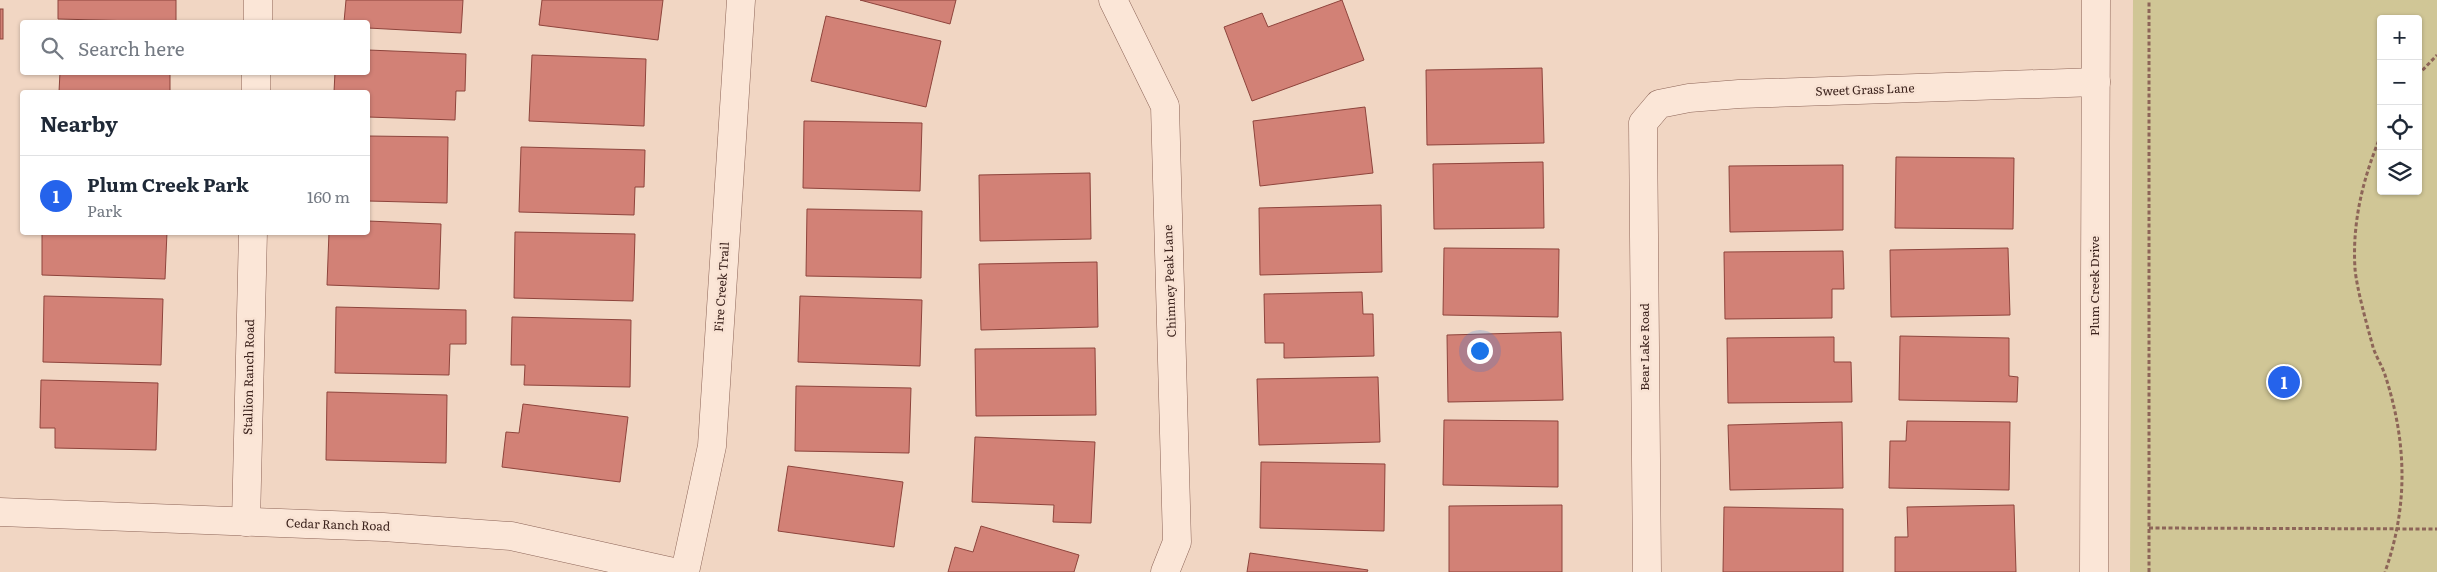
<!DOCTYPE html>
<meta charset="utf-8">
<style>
body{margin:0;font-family:Literata,serif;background:#f2f2f3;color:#1f2937}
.controls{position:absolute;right:15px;top:15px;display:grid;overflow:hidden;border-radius:5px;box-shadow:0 1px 4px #0004}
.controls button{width:45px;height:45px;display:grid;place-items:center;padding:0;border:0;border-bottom:1px solid #e0e1e3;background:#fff;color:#1f2937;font:25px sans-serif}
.you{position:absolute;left:1479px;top:350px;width:18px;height:18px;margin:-12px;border:4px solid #fff;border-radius:50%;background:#1a73e8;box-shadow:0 0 0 8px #1a73e833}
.badge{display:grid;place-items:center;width:32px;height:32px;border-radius:50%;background:#2563eb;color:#fff;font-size:16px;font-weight:700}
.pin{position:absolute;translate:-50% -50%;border:2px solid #fff;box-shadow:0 1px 5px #0006}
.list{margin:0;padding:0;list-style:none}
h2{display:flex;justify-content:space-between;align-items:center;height:65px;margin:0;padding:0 20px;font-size:21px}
h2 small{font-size:16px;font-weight:400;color:#747a83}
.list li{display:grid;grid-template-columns:32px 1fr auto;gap:15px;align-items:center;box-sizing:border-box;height:80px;padding:0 20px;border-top:1px solid #e0e1e3}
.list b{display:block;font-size:19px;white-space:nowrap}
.list p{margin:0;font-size:16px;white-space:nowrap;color:#747a83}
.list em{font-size:16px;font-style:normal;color:#747a83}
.icon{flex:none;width:28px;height:28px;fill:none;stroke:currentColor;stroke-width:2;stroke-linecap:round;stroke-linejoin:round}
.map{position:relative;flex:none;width:2437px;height:572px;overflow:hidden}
.search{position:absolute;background:#fff;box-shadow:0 1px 4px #0004;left:20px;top:20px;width:350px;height:55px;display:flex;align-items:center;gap:12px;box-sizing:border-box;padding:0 18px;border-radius:5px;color:#747a83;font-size:19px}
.panel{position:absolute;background:#fff;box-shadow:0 1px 4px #0004;left:20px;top:90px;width:350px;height:145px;border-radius:5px}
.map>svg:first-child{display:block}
.green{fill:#d0c696;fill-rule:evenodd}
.building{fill:#d28176;stroke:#8e443c}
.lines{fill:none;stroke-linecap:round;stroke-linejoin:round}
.street-casing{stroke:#8d6558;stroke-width:29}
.path{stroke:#8d6558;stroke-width:3;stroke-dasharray:4 2.5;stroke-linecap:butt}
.street{stroke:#fbe6d7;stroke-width:28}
.labels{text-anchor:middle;stroke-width:5;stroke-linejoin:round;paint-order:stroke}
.street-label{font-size:12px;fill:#3c231d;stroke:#f8e2d3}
</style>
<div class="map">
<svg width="2437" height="572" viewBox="0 0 2437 572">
<rect width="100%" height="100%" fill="#f1d6c3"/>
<!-- green -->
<path class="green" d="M2133 0H2437V572H2130ZM2381 19H2418V191H2381Z"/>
<!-- building -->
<g class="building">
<path d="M58 0H176V22L58 19Z"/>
<path d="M346 0H463L461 33 368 28V22H344Z"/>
<path d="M542 0H663L658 40 539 25Z"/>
<path d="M860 0H956L950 24Z"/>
<path d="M1342 0 1364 60 1252 101 1224 27 1262 13 1268 27Z"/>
<rect x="0" y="9" width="3" height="30"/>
<path d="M826 16 941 41 926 107 811 81Z"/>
<path d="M368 50 466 54 465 91H456L455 120 368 117V92H334L335 72H368Z"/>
<path d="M532 55 646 59 644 126 529 121Z"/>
<path d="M1542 68 1544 143 1427 145 1426 70Z"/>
<path d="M60 72H170V92H59Z"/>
<path d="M1365 107 1373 173 1260 186 1253 121Z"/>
<path d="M804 121 922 123 920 191 803 188Z"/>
<path d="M368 136 448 137 447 203 368 201Z"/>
<path d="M521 147 645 150 644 187H635L634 215 519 212Z"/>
<path d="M1896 157 2014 158 2013 229 1895 228Z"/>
<path d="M1543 162 1544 228 1434 229 1433 164Z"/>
<path d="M1843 165V230L1730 232 1729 166Z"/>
<path d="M1090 173 1091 239 980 241 979 175Z"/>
<path d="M1381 205 1382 272 1260 275 1259 208Z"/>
<path d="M807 209 922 211 921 278 806 276Z"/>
<path d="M368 221 441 224 439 289 327 285 329 232H368Z"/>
<path d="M62 232H167L165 279 42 275V234H62Z"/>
<path d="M515 232 635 234 633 301 514 298Z"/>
<path d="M1444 248 1559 249 1558 317 1443 315Z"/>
<path d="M2008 248 2010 315 1891 317 1890 250Z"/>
<path d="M1843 251 1844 289H1832V318L1725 319 1724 252Z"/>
<path d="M1097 262 1098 327 981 330 979 264Z"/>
<path d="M1362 292 1363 314H1373L1374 356 1284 358V343H1265L1264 294Z"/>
<path d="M44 296 163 299 161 365 43 362Z"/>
<path d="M800 296 922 300 920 366 798 362Z"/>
<path d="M336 307 466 310V344H450L449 375 335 373Z"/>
<path d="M512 317 631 320 630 387 524 385 525 365H511Z"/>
<path d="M1561 332 1563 400 1448 402 1447 335Z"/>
<path d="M1900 336 2009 338V376L2018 377 2017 402 1899 400Z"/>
<path d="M1834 337V362H1851L1852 402 1728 403 1727 338Z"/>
<path d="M1095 348 1096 415 976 416 975 349Z"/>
<path d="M1378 377 1380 442 1259 445 1257 379Z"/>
<path d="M41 380 158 383 156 450 55 448V428H40Z"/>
<path d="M796 386 911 388 909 453 795 451Z"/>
<path d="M327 392 447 395 446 463 326 460Z"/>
<path d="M523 404 628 417 620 482 502 467 506 432 519 433Z"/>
<path d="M1444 420 1558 421V487L1443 485Z"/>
<path d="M1907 421 2010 422 2009 490 1889 488 1890 441H1906Z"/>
<path d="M1842 422 1843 488 1730 490 1728 425Z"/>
<path d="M975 437 1095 442 1091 523 1053 522 1054 505 972 502Z"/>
<path d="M1261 462 1385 464 1384 531 1260 528Z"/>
<path d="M788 466 903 482 894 547 778 531Z"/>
<path d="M1562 505V572H1449V506Z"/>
<path d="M2014 505 2016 572H1895V537H1908L1907 507Z"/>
<path d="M1724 507 1843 509V572H1723Z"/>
<path d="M981 526 1079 555 1074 572H948L955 547 973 552Z"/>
<path d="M1250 553 1368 570 1367 572H1247Z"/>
</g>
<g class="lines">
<defs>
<g id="street">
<path d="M1113 0 1165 106 1177 542 1165 572"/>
<path d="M258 22V0"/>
<path d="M256 92V72"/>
<path d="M0 512 383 527 511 536 673 572"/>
<path d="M246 522 253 232"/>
<path d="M685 572 712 446 741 0"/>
<path d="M1647 572 1643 123 1659 104 1689 98 1739 94 2096 82"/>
<path d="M2094 572 2096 0"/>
</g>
</defs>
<!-- street casing -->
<use href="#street" class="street-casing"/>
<!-- path -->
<g class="path">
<path d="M2418 75 2437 55"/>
<path d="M2381 135C2363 178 2352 222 2355 269 2357 290 2367 325 2373 347 2376 357 2383 367 2386 378 2407 444 2408 507 2385 572"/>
<path d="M2149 528 2437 529"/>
<path d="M2149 572V0"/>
</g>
<!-- street -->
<use href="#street" class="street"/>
</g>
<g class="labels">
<!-- street labels -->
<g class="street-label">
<text transform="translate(1865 90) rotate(-2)" y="4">Sweet Grass Lane</text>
<text transform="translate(1170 281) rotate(-92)" y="4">Chimney Peak Lane</text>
<text transform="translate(2095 286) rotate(-90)" y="4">Plum Creek Drive</text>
<text transform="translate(722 287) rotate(-86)" y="4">Fire Creek Trail</text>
<text transform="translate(1645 347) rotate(-90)" y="4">Bear Lake Road</text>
<text transform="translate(249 377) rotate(-89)" y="4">Stallion Ranch Road</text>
<text transform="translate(338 525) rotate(2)" y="4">Cedar Ranch Road</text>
</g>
</g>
</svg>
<div class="controls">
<button>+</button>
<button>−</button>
<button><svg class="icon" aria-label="locate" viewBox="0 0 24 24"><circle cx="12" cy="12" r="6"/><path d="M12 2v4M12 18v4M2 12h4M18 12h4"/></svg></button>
<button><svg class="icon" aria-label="layers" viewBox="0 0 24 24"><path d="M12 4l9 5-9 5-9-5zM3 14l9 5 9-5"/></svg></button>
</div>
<div class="you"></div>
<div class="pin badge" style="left:2284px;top:382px">1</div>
<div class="search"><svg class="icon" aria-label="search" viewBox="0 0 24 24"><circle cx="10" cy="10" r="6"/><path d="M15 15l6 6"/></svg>Search here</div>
<section class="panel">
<h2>Nearby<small></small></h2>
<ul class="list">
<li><span class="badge">1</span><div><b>Plum Creek Park</b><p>Park</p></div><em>160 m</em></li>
</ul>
</section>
</div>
